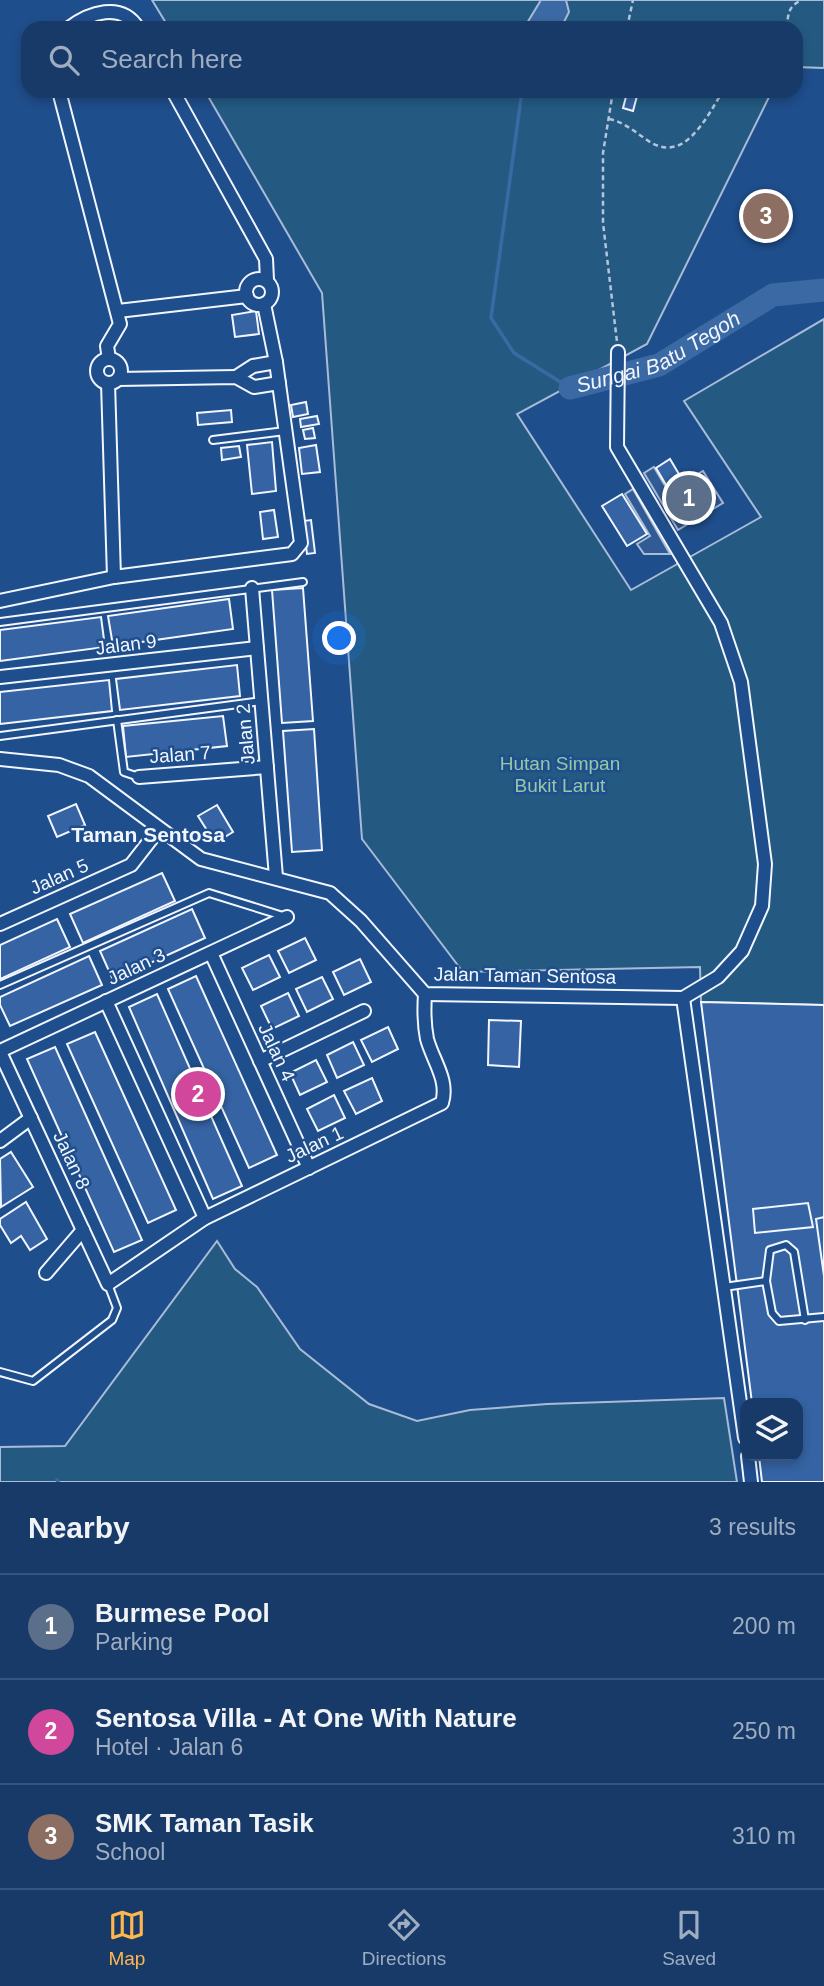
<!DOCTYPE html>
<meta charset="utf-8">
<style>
body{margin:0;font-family:Helvetica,sans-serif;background:#20416f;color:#f1f3f6}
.controls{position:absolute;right:21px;bottom:21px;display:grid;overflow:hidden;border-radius:14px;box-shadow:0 4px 10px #0003}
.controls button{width:63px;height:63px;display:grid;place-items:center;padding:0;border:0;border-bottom:2px solid #36547d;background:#173a69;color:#f1f3f6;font:35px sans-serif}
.you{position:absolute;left:340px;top:639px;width:24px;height:24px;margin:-18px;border:5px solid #fff;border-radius:50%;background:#1a73e8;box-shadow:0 0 0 10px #1a73e833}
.badge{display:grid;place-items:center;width:46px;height:46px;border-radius:50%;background:#ffb74d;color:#fff;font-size:23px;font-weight:700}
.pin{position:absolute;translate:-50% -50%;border:4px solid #fff;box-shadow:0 2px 7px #0006}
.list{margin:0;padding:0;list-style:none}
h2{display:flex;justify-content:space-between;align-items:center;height:91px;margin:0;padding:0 28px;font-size:30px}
h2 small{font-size:23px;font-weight:400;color:#9eadc0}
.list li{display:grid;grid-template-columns:46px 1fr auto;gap:21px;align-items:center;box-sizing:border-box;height:105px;padding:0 28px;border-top:2px solid #36547d}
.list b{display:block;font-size:26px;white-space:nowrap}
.list p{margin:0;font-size:23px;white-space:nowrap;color:#9eadc0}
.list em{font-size:23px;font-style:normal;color:#9eadc0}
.icon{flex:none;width:38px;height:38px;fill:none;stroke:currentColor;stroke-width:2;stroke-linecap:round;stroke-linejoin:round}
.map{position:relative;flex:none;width:824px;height:1482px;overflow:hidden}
.search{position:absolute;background:#173a69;box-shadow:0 4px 10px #0003;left:21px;right:21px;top:21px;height:77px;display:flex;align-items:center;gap:18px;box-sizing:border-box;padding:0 24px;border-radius:21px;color:#9eadc0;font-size:26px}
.sheet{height:406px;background:#173a69}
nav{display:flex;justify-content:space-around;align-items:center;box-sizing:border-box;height:98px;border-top:2px solid #36547d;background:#173a69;font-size:19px;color:#9eadc0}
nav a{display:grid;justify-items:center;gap:4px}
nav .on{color:#ffb74d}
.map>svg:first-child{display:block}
.green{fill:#245a82;stroke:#a8bbd7;stroke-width:2}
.parking{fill:#305b95;stroke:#a8bbd7;stroke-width:2}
.water{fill:#3b69a3;stroke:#a8bbd7;stroke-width:2}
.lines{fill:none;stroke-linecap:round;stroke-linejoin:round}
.stream{stroke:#3b69a3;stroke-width:3.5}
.river{stroke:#3b69a3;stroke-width:23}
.building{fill:#3563a3;stroke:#f2f6ff;stroke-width:2}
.lane-casing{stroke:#f2f6ff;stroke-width:10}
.street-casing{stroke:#f2f6ff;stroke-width:16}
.path{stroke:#b3c4dc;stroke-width:2.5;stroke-dasharray:5 3.5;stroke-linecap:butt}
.lane{stroke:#1f4e8c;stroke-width:6}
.street{stroke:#1f4e8c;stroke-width:12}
.labels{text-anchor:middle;stroke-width:5;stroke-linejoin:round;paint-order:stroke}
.street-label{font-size:19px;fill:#f2f6ff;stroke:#1f4e8c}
.park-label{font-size:19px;fill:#97c8a6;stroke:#1f4e8c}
.water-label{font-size:21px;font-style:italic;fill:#f2f6ff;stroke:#1f4e8c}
.neighbourhood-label{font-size:21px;font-weight:bold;fill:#f2f6ff;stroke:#1f4e8c}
</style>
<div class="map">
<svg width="824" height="1482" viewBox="0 0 824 1482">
<rect width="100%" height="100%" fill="#1f4e8c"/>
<!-- green -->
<g class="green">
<path d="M152 0H824V68L796 67V28H169Z"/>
<path d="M205 91H772L647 344 517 414 631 590 761 517 684 401 824 319V1005L701 1002 700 967 463 972 362 839 322 293Z"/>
<path d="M217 1241 235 1269 257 1287 300 1349 369 1404 417 1421 470 1410 547 1404 724 1398 737 1482H0V1447L65 1446Z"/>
</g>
<!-- parking -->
<g class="parking">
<path d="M654 467 668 491 703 471 723 503 678 530 644 473Z"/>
<path d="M633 489 670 554H644L637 544 650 536 625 494Z"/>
</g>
<!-- water -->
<path class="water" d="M541 0H566L569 12 561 28H524Z"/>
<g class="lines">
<!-- stream -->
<g class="stream">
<path d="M522 91 491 318 514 353 570 388"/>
<path d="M57 1480 58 1482"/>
</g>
<!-- river -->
<path class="river" id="s1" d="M570 388 659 365 773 295 824 290"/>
</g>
<!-- building -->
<g class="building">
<path d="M627 93 637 96 633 111 623 108Z"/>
<path d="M256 311 259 334 235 337 232 315Z"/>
<path d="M306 402 308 414 293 417 291 405Z"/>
<path d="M231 410 232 422 198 425 197 413Z"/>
<path d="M317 416 319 424 301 427 300 419Z"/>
<path d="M313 428 315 438 305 439 303 430Z"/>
<path d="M272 442 276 491 252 494 247 445Z"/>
<path d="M316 445 320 472 302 474 299 448Z"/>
<path d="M239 446 241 457 222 460 221 448Z"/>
<path d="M670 459 683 481 669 490 656 468Z"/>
<path d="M622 494 647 534 627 546 602 506Z"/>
<path d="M274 510 278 537 263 539 260 512Z"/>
<path d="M311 520 315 553 307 554 303 521Z"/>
<path d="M303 588 313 721 282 723 272 590Z"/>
<path d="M229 599 233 629 113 646 108 616Z"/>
<path d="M101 617 105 647 0 661V630Z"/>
<path d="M237 665 240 696 120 710 116 679Z"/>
<path d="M109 680 112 711 0 724V692Z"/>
<path d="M223 716 227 746 126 757 123 726Z"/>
<path d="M314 729 322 850 292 852 283 731Z"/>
<path d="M76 804 85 825 57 837 48 816Z"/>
<path d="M217 805 233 832 215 843 198 816Z"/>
<path d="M162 873 175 901 83 943 70 914Z"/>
<path d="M192 909 205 938 113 980 100 951Z"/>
<path d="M57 919 70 947 0 979V945Z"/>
<path d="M305 938 316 960 289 973 278 951Z"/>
<path d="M269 955 280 977 253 990 242 968Z"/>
<path d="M89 956 102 985 10 1026 0 1005V997Z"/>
<path d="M360 959 371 982 344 995 333 972Z"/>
<path d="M196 976 277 1155 249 1168 168 989Z"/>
<path d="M322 977 333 999 307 1012 296 989Z"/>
<path d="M288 993 299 1016 272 1029 261 1006Z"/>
<path d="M157 994 242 1186 213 1199 129 1007Z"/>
<path d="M701 1002 824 1005V1482H762L759 1456H798V1403H752Z"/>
<path d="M489 1020 521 1021 519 1067 488 1065Z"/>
<path d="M388 1027 398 1049 372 1062 361 1040Z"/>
<path d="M95 1032 176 1210 148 1223 67 1044Z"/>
<path d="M353 1042 364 1065 337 1078 327 1055Z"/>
<path d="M55 1047 142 1240 114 1252 27 1059Z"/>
<path d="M316 1060 327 1082 300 1095 290 1073Z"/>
<path d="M372 1078 382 1101 356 1114 344 1091Z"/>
<path d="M334 1095 345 1118 318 1131 307 1109Z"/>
<path d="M11 1152 33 1187 1 1207 0 1159Z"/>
<path d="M26 1202 47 1239 30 1250 21 1236 11 1243 0 1225V1219Z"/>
<path d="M808 1203 813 1227 755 1233 753 1209Z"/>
<path d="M824 1217V1276L816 1219Z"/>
</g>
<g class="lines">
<defs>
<g id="lane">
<path d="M213 440 285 431"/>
<path d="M0 622 303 582"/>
<path d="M117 720 124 772 139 777"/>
<path d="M0 736 261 701"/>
<path d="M0 985 209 893 283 916"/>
<path d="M766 1281 770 1250 786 1245 794 1252 805 1320"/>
<path d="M724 1287 766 1281 772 1313 779 1321 824 1317"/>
<path d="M0 1372 33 1381 112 1320 117 1308 108 1284"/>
</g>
<g id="street">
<path d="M69 28C89 13 121 1 138 28"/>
<path d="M59 91 120 324 107 346 109 359"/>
<path d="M173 91 266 259 267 280"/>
<circle cx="259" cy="292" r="13"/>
<path d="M118 311 247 296"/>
<path d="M618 352 617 447 721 623 741 682 765 864 762 906 742 951 718 977 683 998"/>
<circle cx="109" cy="371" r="12"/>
<path d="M236 377 253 366 276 362"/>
<path d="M118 379 236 377 254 387 279 383"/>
<path d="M108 383 114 577"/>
<path d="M252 588 276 877"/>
<path d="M0 601 114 577 292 554 301 543 276 362 264 304"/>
<path d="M0 677 257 648"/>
<path d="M0 759 59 765 89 776 201 859 330 893 361 921 425 994 683 998"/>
<path d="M139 777 267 767"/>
<path d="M0 924 131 865 159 829"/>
<path d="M211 953 309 1168"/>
<path d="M683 998 745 1438"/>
<path d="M106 1001 205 1218"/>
<path d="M0 1051 287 917"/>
<path d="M0 1052 108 1284 205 1218 442 1103C449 1080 433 1061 427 1039 424 1024 424 1009 425 994"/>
<path d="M260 1061 364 1011"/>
<path d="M0 1141 31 1118"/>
<path d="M46 1273 83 1230"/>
<path d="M748 1456 751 1482"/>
</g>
</defs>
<!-- lane casing -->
<use href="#lane" class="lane-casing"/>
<!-- street casing -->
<use href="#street" class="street-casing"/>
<!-- path -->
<g class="path">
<path d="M627 28 633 0"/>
<path d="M787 28C788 14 788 6 802 0"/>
<path d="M613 91 603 153V223L617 342"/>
<path d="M609 119C624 122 635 132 647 140 684 166 706 118 723 91"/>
</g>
<!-- lane -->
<use href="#lane" class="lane"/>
<!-- street -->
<use href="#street" class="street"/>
</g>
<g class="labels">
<!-- street labels -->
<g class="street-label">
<text transform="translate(126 644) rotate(-7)" y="7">Jalan 9</text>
<text transform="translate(245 734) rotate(-95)" y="7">Jalan 2</text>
<text transform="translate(180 754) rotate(-4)" y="7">Jalan 7</text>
<text transform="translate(59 876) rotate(-24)" y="7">Jalan 5</text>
<text transform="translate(136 966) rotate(-25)" y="7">Jalan 3</text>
<text transform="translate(525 975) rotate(1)" y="7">Jalan Taman Sentosa</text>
<text transform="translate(277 1052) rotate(65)" y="7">Jalan 4</text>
<text transform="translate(314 1144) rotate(-25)" y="7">Jalan 1</text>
<text transform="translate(72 1160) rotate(65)" y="7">Jalan 8</text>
</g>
<!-- park labels -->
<g class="park-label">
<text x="560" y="770">Hutan Simpan<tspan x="560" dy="22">Bukit Larut</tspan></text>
</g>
<!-- water labels -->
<g class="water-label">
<text dy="7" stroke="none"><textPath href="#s1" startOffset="96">Sungai Batu Tegoh</textPath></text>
</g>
<!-- neighbourhood labels -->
<g class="neighbourhood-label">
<text x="148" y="842">Taman Sentosa</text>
</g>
</g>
</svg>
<div class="controls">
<button><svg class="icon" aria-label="layers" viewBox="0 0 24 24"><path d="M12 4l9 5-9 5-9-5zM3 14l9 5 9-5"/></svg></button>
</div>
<div class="you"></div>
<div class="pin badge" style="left:689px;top:498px;background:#5c6f8a">1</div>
<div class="pin badge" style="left:198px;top:1094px;background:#d1479c">2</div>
<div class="pin badge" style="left:766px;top:216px;background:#8d6e63">3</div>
<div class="search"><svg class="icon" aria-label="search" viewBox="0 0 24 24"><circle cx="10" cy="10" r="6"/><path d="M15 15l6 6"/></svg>Search here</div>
</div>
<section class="sheet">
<h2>Nearby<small>3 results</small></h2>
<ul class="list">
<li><span class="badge" style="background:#5c6f8a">1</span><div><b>Burmese Pool</b><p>Parking</p></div><em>200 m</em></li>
<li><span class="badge" style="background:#d1479c">2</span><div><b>Sentosa Villa - At One With Nature</b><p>Hotel · Jalan 6</p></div><em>250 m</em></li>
<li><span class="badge" style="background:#8d6e63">3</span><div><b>SMK Taman Tasik</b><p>School</p></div><em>310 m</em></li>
</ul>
</section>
<nav>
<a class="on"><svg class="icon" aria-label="map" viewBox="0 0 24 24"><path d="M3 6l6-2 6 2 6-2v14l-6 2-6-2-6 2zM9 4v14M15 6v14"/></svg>Map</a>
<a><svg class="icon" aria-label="directions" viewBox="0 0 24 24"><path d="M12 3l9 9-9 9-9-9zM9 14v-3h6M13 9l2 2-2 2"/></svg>Directions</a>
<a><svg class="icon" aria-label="saved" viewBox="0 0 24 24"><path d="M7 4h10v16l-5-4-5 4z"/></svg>Saved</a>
</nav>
